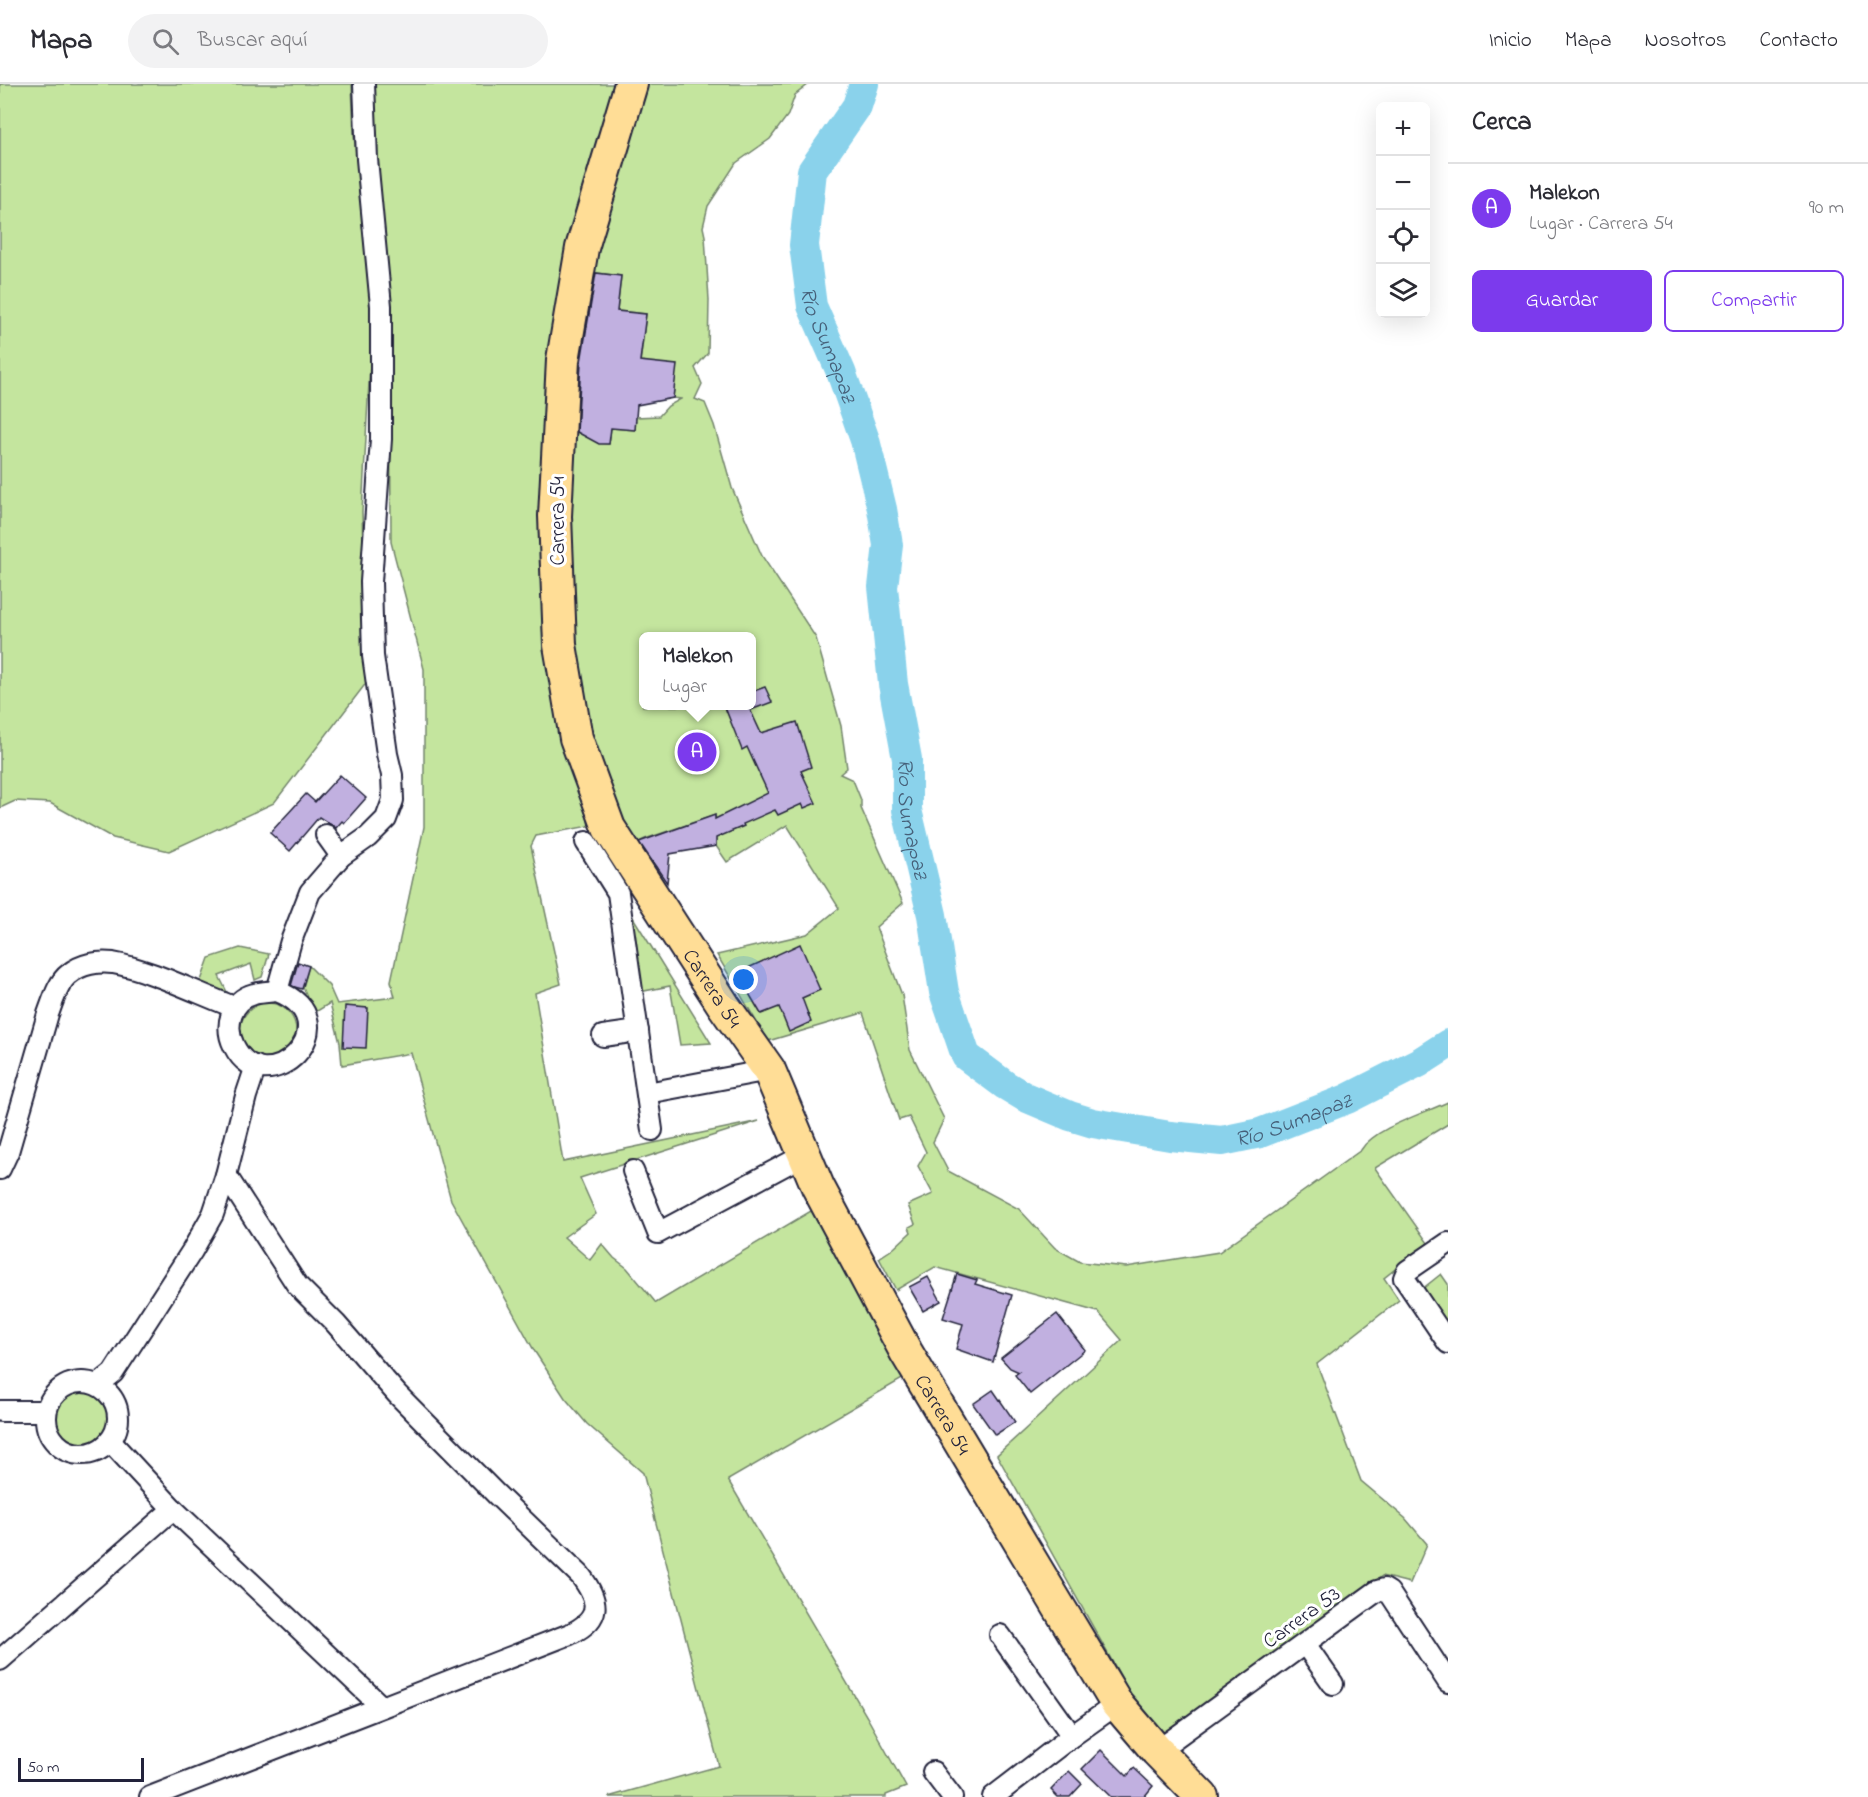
<!DOCTYPE html>
<html lang="es">
<meta charset="utf-8">
<style>
body{margin:0;font-family:"Indie Flower",sans-serif;background:#f2f2f3;color:#2b2b33}
.controls{position:absolute;right:18px;top:18px;display:grid;overflow:hidden;border-radius:9px;box-shadow:0 6px 24px #0002}
.controls button{width:54px;height:54px;display:grid;place-items:center;padding:0;border:0;border-bottom:2px solid #e1e1e2;background:#fff;color:#2b2b33;font:30px sans-serif}
.scale{position:absolute;left:18px;bottom:15px;width:126px;box-sizing:border-box;padding-left:6px;border:3px solid #22223b;border-top:0;font-size:16px;line-height:21px;white-space:nowrap;color:#22223b;-webkit-text-stroke:4px #fff;paint-order:stroke}
.you{position:absolute;left:744px;top:896px;width:21px;height:21px;margin:-15px;border:4px solid #fff;border-radius:50%;background:#1a73e8;box-shadow:0 0 0 9px #1a73e833}
.badge{display:grid;place-items:center;width:39px;height:39px;border-radius:50%;background:#7c3aed;color:#fff;font-size:20px;font-weight:700}
.pin{position:absolute;translate:-50% -50%;border:3px solid #fff;box-shadow:0 2px 6px #0006}
.popup{position:absolute;left:639px;top:548px;width:117px;height:78px;box-sizing:border-box;display:grid;place-content:center;border-radius:9px;background:#fff;filter:drop-shadow(0 2px 4px #0005);font-size:20px;white-space:nowrap;color:#7c7c81}
.popup b{font-size:22px;color:#2b2b33}
.popup::after{content:'';position:absolute;left:50%;top:100%;margin-left:-12px;border:12px solid transparent;border-top-color:#fff}
.list{margin:0;padding:0;list-style:none}
h2{display:flex;justify-content:space-between;align-items:center;height:78px;margin:0;padding:0 24px;font-size:26px}
h2 small{font-size:20px;font-weight:400;color:#7c7c81}
.list li{display:grid;grid-template-columns:39px 1fr auto;gap:18px;align-items:center;box-sizing:border-box;height:90px;padding:0 24px;border-top:2px solid #e1e1e2}
.list b{display:block;font-size:22px;white-space:nowrap}
.list p{margin:0;font-size:20px;white-space:nowrap;color:#7c7c81}
.list em{font-size:20px;font-style:normal;color:#7c7c81}
.actions{display:flex;gap:12px;padding:18px 24px}
.actions a{flex:1;padding:14px 0;border:2px solid #7c3aed;border-radius:9px;text-align:center;font-size:21px;color:#7c3aed}
.actions .main{background:#7c3aed;color:#fff}
.icon{flex:none;width:33px;height:33px;fill:none;stroke:currentColor;stroke-width:2;stroke-linecap:round;stroke-linejoin:round}
.map{position:relative;flex:none;width:1448px;height:1713px;overflow:hidden}
header{display:flex;align-items:center;gap:36px;box-sizing:border-box;height:84px;padding:0 30px;background:#fff;border-bottom:2px solid #e1e1e2}
header strong{font-size:28px}
nav{display:flex;gap:33px;margin-inline-start:auto;font-size:21px}
.search{width:420px;height:54px;background:#f2f2f3;display:flex;align-items:center;gap:15px;box-sizing:border-box;padding:0 21px;border-radius:33px;color:#7c7c81;font-size:22px}
main{display:flex}
aside{flex:1;background:#fff}
.map>svg:first-child{display:block}
.green{fill:#c4e59e;stroke:#73846c;stroke-width:1.5;fill-rule:evenodd}
.lines{fill:none;stroke-linecap:round;stroke-linejoin:round}
.river{stroke:#8ad2eb;stroke-width:30}
.building{fill:#c1b0e0;stroke:#22223b;stroke-width:1.5}
.minor-casing{stroke:#22223b;stroke-width:24}
.primary-casing{stroke:#22223b;stroke-width:36}
.minor{stroke:#fff;stroke-width:20}
.primary{stroke:#ffdd96;stroke-width:32}
.labels{text-anchor:middle;stroke-width:6;stroke-linejoin:round;paint-order:stroke}
.street-label{font-size:21px;fill:#22223b;stroke:#fff}
.water-label{font-size:22px;font-style:italic;fill:#466079;stroke:#fff}
</style>
<header>
<strong>Mapa</strong>
<div class="search"><svg class="icon" aria-label="search" viewBox="0 0 24 24"><circle cx="10" cy="10" r="6"/><path d="M15 15l6 6"/></svg>Buscar aquí</div>
<nav><a>Inicio</a><a>Mapa</a><a>Nosotros</a><a>Contacto</a></nav>
</header>
<main>
<div class="map">
<svg width="1448" height="1713" viewBox="0 0 1448 1713">
<rect width="100%" height="100%" fill="#fff"/>
<filter id="ink" filterUnits="userSpaceOnUse"><feTurbulence type="fractalNoise" baseFrequency=".0167" numOctaves="2"/><feDisplacementMap in="SourceGraphic" scale="12" xChannelSelector="R" yChannelSelector="G"/><feConvolveMatrix kernelMatrix="1 2 1 2 8 2 1 2 1" color-interpolation-filters="sRGB"/></filter>
<g filter="url(#ink)">
<!-- green -->
<g class="green">
<path d="M0 0H352L354 52 373 223 362 428 367 598 274 719 169 767 113 754 50 719 15 717 0 724Z"/>
<path d="M370 0H615L554 267 580 699 589 742 536 752 531 762 561 900 535 909 563 1078 759 1037 580 1094 596 1130 564 1153 590 1176 602 1160 614 1174 627 1184 656 1219 816 1124 904 1294 728 1396 867 1633 906 1703 886 1711V1713H608L719 1682 643 1389 587 1340 565 1314 535 1268 451 1116 411 969 342 981 340 959 330 919 314 929 303 903 309 882 329 902 337 920 395 913 391 897 424 743V585L391 458 390 218 371 78Z"/>
<path d="M646 0H809L795 11 788 31 770 55 736 79 708 122 703 143 705 152 709 216 708 269 695 284 702 300 695 315 705 319 714 341 732 404 762 472 816 554 841 642 847 684 840 690 853 696 861 716V724L903 819 876 843 902 911 910 966 944 1035 933 1058 948 1087 1019 1125 1055 1164 1080 1178 1126 1183 1219 1168 1361 1066C1374 1044 1425 1029 1448 1018V1040L1375 1084 1428 1159 1384 1194 1399 1216 1317 1280 1361 1397 1405 1434 1427 1460 1410 1499 1382 1492 1172 1644 1163 1648 1135 1618 997 1371 1122 1256 1098 1228 935 1183 896 1206 879 1174 894 1164 911 1148 909 1143 915 1140 908 1121 933 1110 918 1082 926 1068 909 1033 899 1036 863 929 768 957 717 871 807 850 839 824 787 741 727 778 716 762 715 731 645 755 635 760 609 728 582 656 569 548 571 345 599 359 609 360 611 344 635 346 636 333 659 332 668 322 681 315 673 314 676 281 639 288 646 230 617 227 621 192 590 188ZM643 552H751V622H643Z"/>
<path d="M626 822 711 959 680 961 670 902 639 908Z"/>
<path d="M240 864 269 870 262 893 255 896 251 880 219 892 228 910 220 917 197 908 209 874Z"/>
<circle cx="268" cy="947" r="28"/>
<path d="M1441 1190 1448 1200V1244L1421 1206Z"/>
<circle cx="81" cy="1336" r="28"/>
</g>
<g class="lines">
<!-- river -->
<path class="river" id="s1" d="M864 0 857 22 812 87 804 161 812 222 841 288 865 356 882 425 888 461 883 503 893 600 907 675V726L932 831 944 908 966 972 1005 1001 1025 1013 1070 1032 1093 1039 1170 1052 1222 1057 1260 1049 1347 1015 1420 978 1448 960"/>
</g>
<!-- building -->
<g class="building">
<path d="M596 189 621 192 617 227 646 230 640 277 677 281 673 314 637 321 635 346 611 344 609 360H599L577 348 581 278Z"/>
<path d="M765 603 772 618 751 626V608Z"/>
<path d="M724 621H748L761 649 797 638 811 683 801 687 816 719 804 724 802 720 778 731 775 726 743 740 744 742 716 754V762L670 770 667 799 639 758 715 731V735L768 709 747 663 742 666Z"/>
<path d="M340 691 366 714 344 739 342 737 336 744 319 733 290 767 270 749 306 710 315 718Z"/>
<path d="M800 860 820 906 802 914 811 938 789 948 779 923 761 930 737 889Z"/>
<path d="M298 878 309 882 302 905 291 902Z"/>
<path d="M345 922 368 924 366 964 343 963Z"/>
<path d="M957 1190 977 1196 975 1200 1012 1211 993 1278 956 1265 963 1240 943 1234Z"/>
<path d="M928 1193 941 1217 923 1227 909 1203Z"/>
<path d="M1057 1230 1085 1266 1030 1310 1015 1291 1019 1288 1010 1284 1001 1274Z"/>
<path d="M993 1306 1015 1338 995 1351 973 1320Z"/>
<path d="M1101 1666 1127 1692 1134 1684 1153 1702 1144 1713H1111L1082 1685Z"/>
<path d="M1069 1687 1082 1700 1070 1713H1058L1051 1706Z"/>
</g>
<g class="lines">
<defs>
<g id="minor">
<path d="M326 751 341 772"/>
<path d="M586 758 618 809 652 1046"/>
<path d="M277 907 291 857 310 808 341 772 368 753 386 735 393 716 392 691 387 670 373 572 371 498 381 355V222L367 75 364 0"/>
<path d="M277 907C355 938 265 1025 234 962 224 942 231 916 254 910 261 908 269 908 277 907Z"/>
<path d="M603 952 638 947"/>
<path d="M647 1009 769 986"/>
<path d="M0 1085 8 1068 48 930C53 917 58 898 69 890 81 880 98 877 113 879 149 885 199 910 234 923"/>
<path d="M633 1087 658 1149 804 1071"/>
<path d="M1448 1159 1407 1187 1404 1194 1448 1259"/>
<circle cx="82" cy="1334" r="36"/>
<path d="M98 1301 113 1289 192 1167 213 1130 226 1091 246 1012 256 982"/>
<path d="M0 1327H46"/>
<path d="M110 1357 173 1425 381 1622"/>
<path d="M1000 1551 1072 1652"/>
<path d="M1305 1560 1333 1600"/>
<path d="M0 1576 173 1425"/>
<path d="M1157 1667 1377 1507 1384 1505 1389 1508 1448 1598"/>
<path d="M933 1688 952 1713"/>
<path d="M150 1713 570 1550C602 1535 600 1517 580 1491L496 1410 397 1310 336 1240 297 1201 226 1091"/>
<path d="M993 1713 1072 1652 1117 1620"/>
</g>
<g id="primary">
<path id="s2" d="M631 0 582 164 563 276 555 432 560 561 576 654 609 744 724 922 769 986 818 1103 906 1268 1117 1620 1157 1667 1202 1713"/>
</g>
</defs>
<!-- minor casing -->
<use href="#minor" class="minor-casing"/>
<!-- primary casing -->
<use href="#primary" class="primary-casing"/>
<!-- minor -->
<use href="#minor" class="minor"/>
<!-- primary -->
<use href="#primary" class="primary"/>
</g>
</g>
<g class="labels">
<!-- street labels -->
<g class="street-label">
<text transform="translate(557 437) rotate(-90)" y="7">Carrera 54</text>
<text dy="7" stroke="none"><textPath href="#s2" startOffset="951">Carrera 54</textPath></text>
<text dy="7" stroke="none"><textPath href="#s2" startOffset="1437">Carrera 54</textPath></text>
<text transform="translate(1301 1533) rotate(-36)" y="7">Carrera 53</text>
</g>
<!-- water labels -->
<g class="water-label">
<text dy="8" stroke="none"><textPath href="#s1" startOffset="280">Río Sumapaz</textPath></text>
<text dy="8" stroke="none"><textPath href="#s1" startOffset="766">Río Sumapaz</textPath></text>
<text dy="8" stroke="none"><textPath href="#s1" startOffset="1360">Río Sumapaz</textPath></text>
</g>
</g>
</svg>
<div class="controls">
<button>+</button>
<button>−</button>
<button><svg class="icon" aria-label="locate" viewBox="0 0 24 24"><circle cx="12" cy="12" r="6"/><path d="M12 2v4M12 18v4M2 12h4M18 12h4"/></svg></button>
<button><svg class="icon" aria-label="layers" viewBox="0 0 24 24"><path d="M12 4l9 5-9 5-9-5zM3 14l9 5 9-5"/></svg></button>
</div>
<div class="scale">50 m</div>
<div class="you"></div>
<div class="pin badge" style="left:697px;top:668px">A</div>
<div class="popup"><b>Malekon</b>Lugar</div>
</div>
<aside>
<h2>Cerca<small></small></h2>
<ul class="list">
<li><span class="badge">A</span><div><b>Malekon</b><p>Lugar · Carrera 54</p></div><em>90 m</em></li>
</ul>
<div class="actions"><a class="main">Guardar</a><a>Compartir</a></div>
</aside>
</main>
